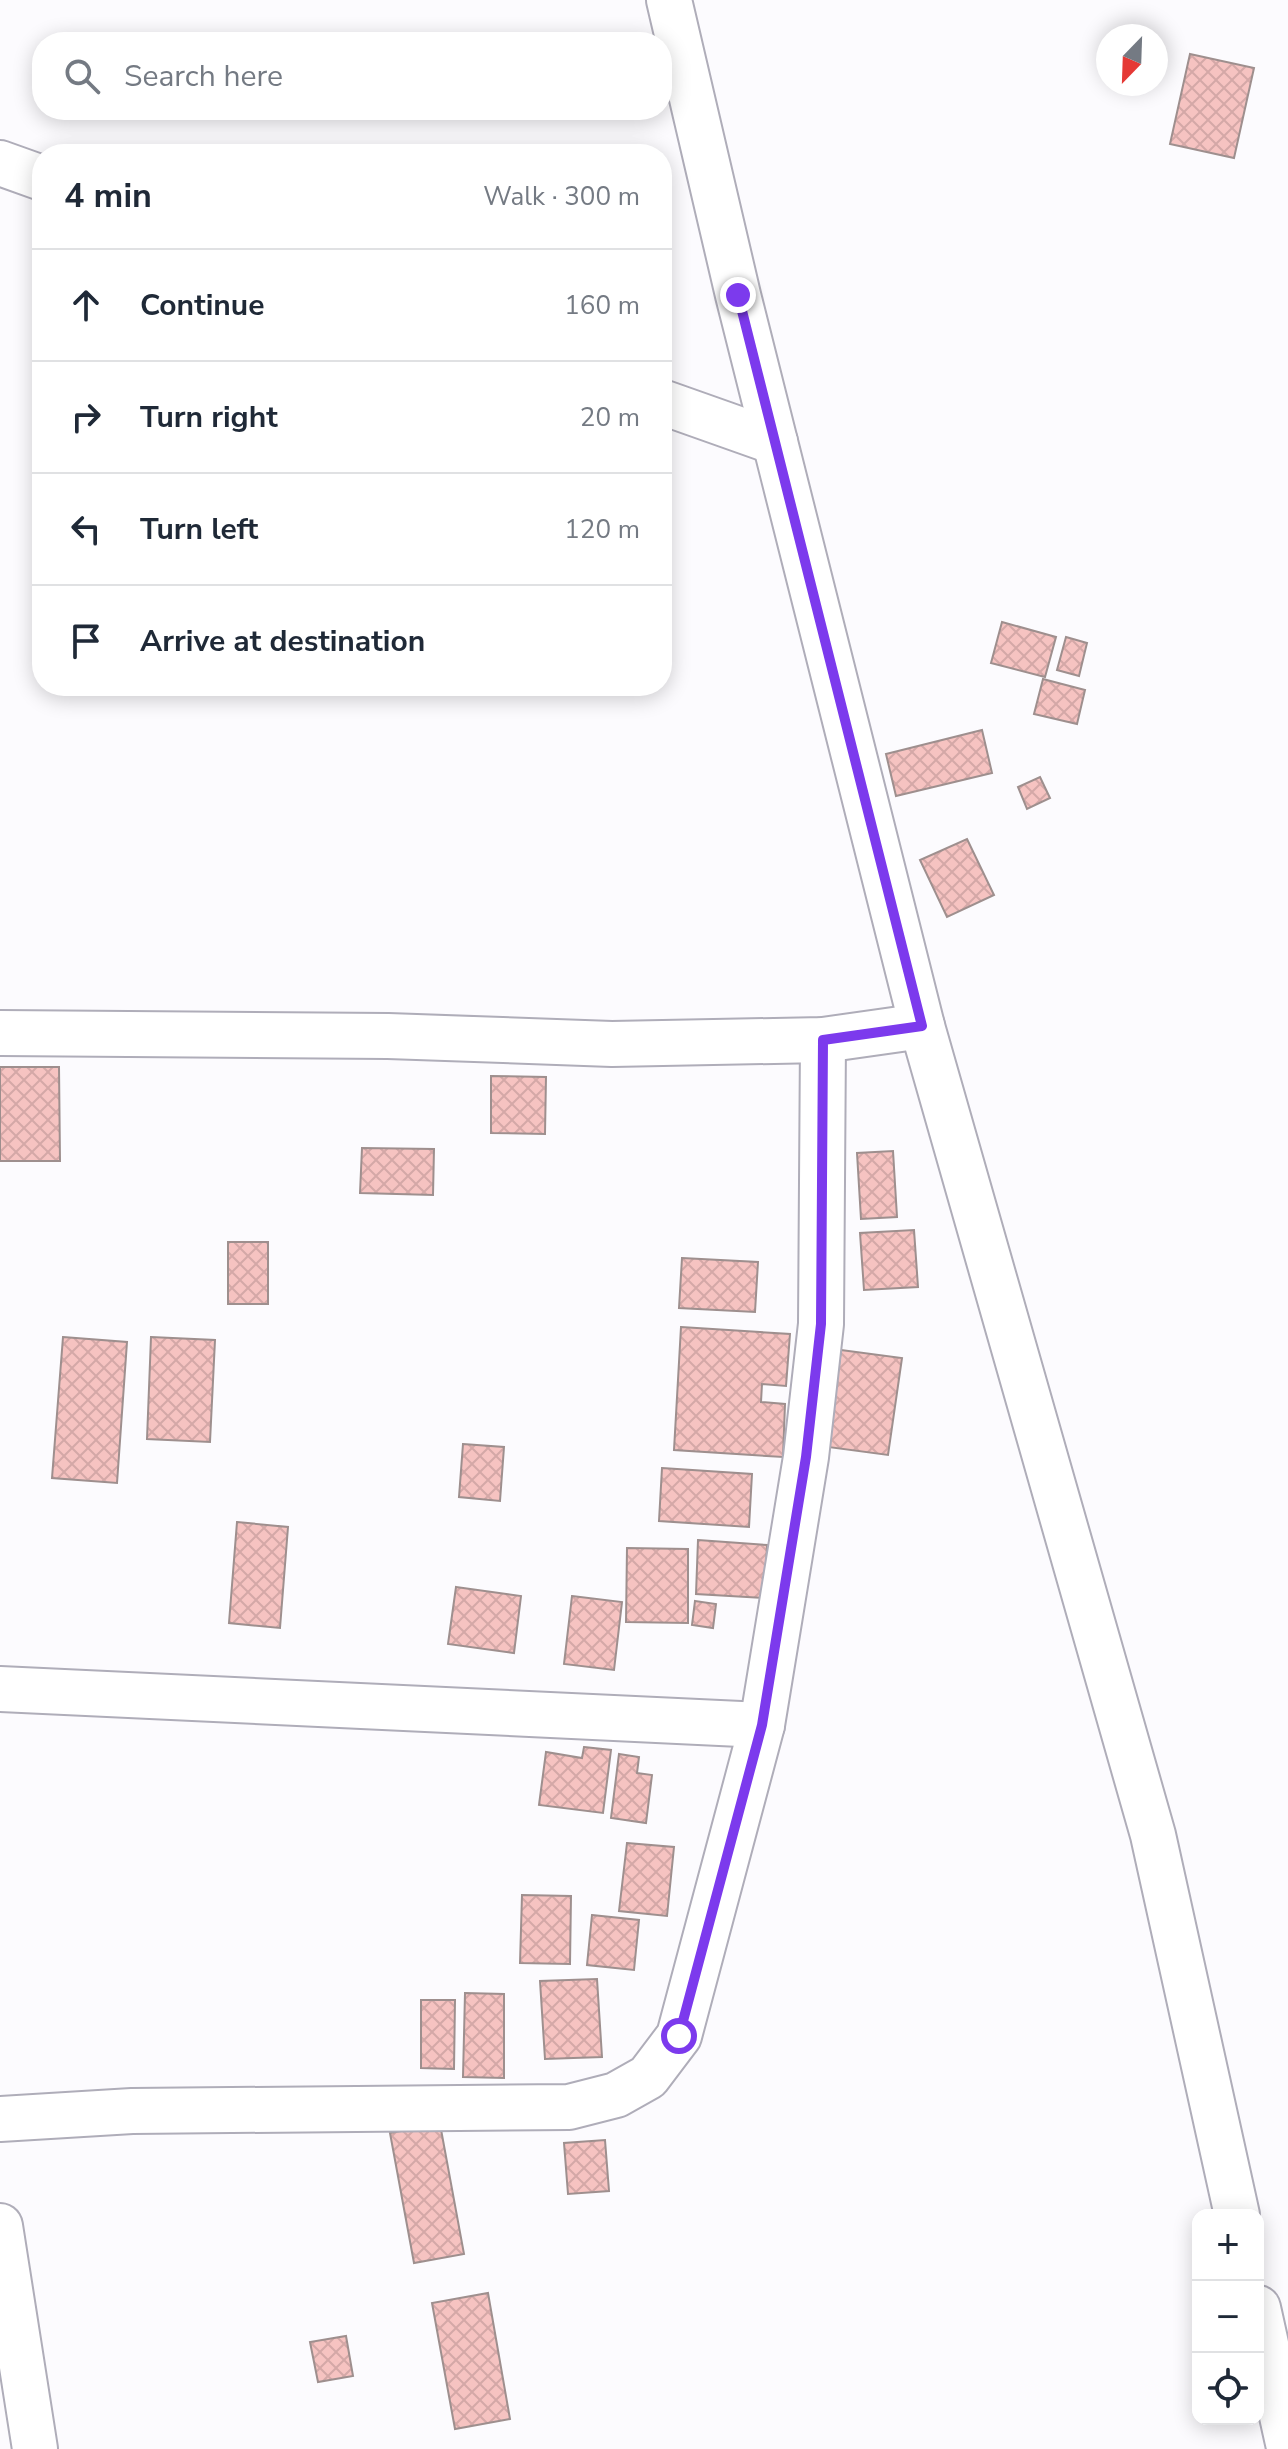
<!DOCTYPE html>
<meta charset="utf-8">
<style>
body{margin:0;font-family:"Nunito Sans",sans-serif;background:#f6f6f7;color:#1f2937}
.controls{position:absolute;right:24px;bottom:24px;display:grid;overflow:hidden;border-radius:16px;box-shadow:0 4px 20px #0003}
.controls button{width:72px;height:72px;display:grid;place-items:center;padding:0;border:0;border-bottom:2px solid #e0e1e3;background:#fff;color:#1f2937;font:40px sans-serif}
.compass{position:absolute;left:1096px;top:24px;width:72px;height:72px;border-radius:50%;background:#fff;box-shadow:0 4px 20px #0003;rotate:203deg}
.stop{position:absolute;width:24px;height:24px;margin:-18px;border:6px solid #7c3aed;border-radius:50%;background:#fff}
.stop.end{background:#7c3aed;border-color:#fff;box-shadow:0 2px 8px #0008}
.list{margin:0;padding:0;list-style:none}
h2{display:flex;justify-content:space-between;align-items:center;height:104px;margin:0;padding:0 32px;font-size:34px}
h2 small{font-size:26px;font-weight:400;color:#747a83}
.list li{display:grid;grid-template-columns:52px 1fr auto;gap:24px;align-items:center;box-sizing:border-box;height:112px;padding:0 32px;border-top:2px solid #e0e1e3}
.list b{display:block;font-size:30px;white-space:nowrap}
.list em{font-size:26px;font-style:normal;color:#747a83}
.icon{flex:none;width:44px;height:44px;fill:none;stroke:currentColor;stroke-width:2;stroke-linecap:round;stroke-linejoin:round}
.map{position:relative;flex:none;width:1288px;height:2449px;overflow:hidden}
.search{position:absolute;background:#fff;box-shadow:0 4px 20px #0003;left:32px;top:32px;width:640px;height:88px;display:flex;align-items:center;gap:20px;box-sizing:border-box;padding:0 28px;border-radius:32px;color:#747a83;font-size:30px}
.panel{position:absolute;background:#fff;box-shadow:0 4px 20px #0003;left:32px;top:144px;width:640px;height:552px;border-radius:32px}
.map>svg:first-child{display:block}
.building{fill:url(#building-cross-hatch);stroke:#9e8f8e;stroke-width:2}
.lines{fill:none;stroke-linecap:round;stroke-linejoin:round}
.street-casing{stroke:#afadb9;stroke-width:48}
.secondary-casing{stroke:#afadb9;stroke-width:48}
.street{stroke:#fff;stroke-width:44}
.secondary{stroke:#fff;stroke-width:44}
.route{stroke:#7c3aed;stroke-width:10}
</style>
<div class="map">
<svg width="1288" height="2449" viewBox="0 0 1288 2449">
<defs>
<pattern id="building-cross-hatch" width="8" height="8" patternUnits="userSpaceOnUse" patternTransform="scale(2)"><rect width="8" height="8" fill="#f6c3c1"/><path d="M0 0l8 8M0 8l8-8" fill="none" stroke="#d4a8a7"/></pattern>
</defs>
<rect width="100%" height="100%" fill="#fcfbfe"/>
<!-- building -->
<g class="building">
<path d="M1190 54 1254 68 1234 158 1170 144Z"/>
<path d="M1002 622 1056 637 1045 677 991 663Z"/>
<path d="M1066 637 1087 643 1079 676 1057 670Z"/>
<path d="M1043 679 1085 690 1077 724 1034 714Z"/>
<path d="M982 730 992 773 896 796 886 754Z"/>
<path d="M1040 777 1050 798 1027 809 1018 787Z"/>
<path d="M967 839 994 895 947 917 920 860Z"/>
<path d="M0 1067H59L60 1161H0Z"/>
<path d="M491 1076 546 1077 545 1134 491 1133Z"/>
<path d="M362 1148 434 1149 433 1195 360 1193Z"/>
<path d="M893 1151 897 1217 861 1219 857 1153Z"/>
<path d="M914 1230 918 1287 864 1290 860 1233Z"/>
<rect x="228" y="1242" width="40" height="62"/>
<path d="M682 1258 758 1262 755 1312 679 1308Z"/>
<path d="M681 1327 790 1334 786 1386 762 1384 761 1402 785 1404 783 1457 674 1450Z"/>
<path d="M63 1337 127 1342 117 1483 52 1478Z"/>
<path d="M151 1337 215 1340 210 1442 147 1439Z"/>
<path d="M841 1350 902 1358 888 1455 828 1447Z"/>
<path d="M463 1444 504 1447 500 1501 459 1497Z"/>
<path d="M662 1468 752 1474 749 1527 659 1521Z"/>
<path d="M237 1522 288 1527 280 1628 229 1623Z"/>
<path d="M698 1540 767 1545 765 1598 696 1594Z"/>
<path d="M627 1548 688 1549V1623L626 1622Z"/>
<path d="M456 1587 521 1596 514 1653 448 1644Z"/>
<path d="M572 1596 622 1602 614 1670 564 1664Z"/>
<path d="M695 1601 716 1604 713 1628 692 1625Z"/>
<path d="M584 1747 611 1750 603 1813 539 1805 546 1752 582 1758Z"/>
<path d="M619 1754 639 1757 637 1773 652 1775 646 1823 611 1818Z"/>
<path d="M627 1843 674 1847 667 1916 619 1911Z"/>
<path d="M522 1895 571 1896 570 1964 520 1963Z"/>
<path d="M592 1915 639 1920 634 1970 587 1965Z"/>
<path d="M597 1979 602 2057 545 2059 540 1981Z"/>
<path d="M465 1993 504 1994V2078L463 2077Z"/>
<path d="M421 2000H455L454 2069 421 2068Z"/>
<path d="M440 2124 464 2254 414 2263 390 2133Z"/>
<path d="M605 2140 609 2191 568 2194 564 2143Z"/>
<path d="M488 2293 510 2419 455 2429 432 2303Z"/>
<path d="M346 2336 353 2376 318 2382 310 2342Z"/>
</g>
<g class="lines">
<defs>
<g id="street">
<path d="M0 163 42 178"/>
<path d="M662 402 775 442"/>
<path d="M0 1689 762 1725"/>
<path d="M0 2119 132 2111 569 2107 616 2095 648 2077 679 2036 762 1725 806 1457 821 1324 823 1040"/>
<path d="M0 2226 35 2449"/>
</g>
<g id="secondary">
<path d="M669 0 738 295 922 1026 1153 1835 1237 2215"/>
<path d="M0 1033 388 1036 612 1044 823 1040 922 1026"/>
<path d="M1258 2308 1288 2443"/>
</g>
</defs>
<!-- street casing -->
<use href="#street" class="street-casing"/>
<!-- secondary casing -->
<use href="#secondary" class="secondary-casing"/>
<!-- street -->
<use href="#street" class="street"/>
<!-- secondary -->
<use href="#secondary" class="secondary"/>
</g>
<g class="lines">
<!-- route -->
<path class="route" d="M679 2036 762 1725 806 1457 821 1324 823 1040 922 1026 738 295"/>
</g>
</svg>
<div class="controls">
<button>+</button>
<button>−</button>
<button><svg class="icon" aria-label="locate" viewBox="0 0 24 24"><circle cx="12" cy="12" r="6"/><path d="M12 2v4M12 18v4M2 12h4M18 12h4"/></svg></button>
</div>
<svg class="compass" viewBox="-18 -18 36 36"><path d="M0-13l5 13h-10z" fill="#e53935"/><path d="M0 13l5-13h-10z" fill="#747a83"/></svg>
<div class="stop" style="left:679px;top:2036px"></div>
<div class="stop end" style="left:738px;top:295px"></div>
<div class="search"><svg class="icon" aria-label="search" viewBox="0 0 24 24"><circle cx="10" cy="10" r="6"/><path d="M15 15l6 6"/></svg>Search here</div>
<section class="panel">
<h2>4 min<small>Walk · 300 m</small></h2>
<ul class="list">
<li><svg class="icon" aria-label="ahead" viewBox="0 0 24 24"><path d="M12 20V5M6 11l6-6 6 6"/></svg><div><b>Continue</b></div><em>160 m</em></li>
<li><svg class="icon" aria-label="right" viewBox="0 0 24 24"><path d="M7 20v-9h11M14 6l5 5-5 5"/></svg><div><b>Turn right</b></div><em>20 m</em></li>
<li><svg class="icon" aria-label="left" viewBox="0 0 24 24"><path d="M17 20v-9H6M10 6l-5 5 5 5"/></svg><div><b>Turn left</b></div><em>120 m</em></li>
<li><svg class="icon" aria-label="arrive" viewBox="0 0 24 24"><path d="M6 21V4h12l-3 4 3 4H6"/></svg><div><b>Arrive at destination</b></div></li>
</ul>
</section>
</div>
